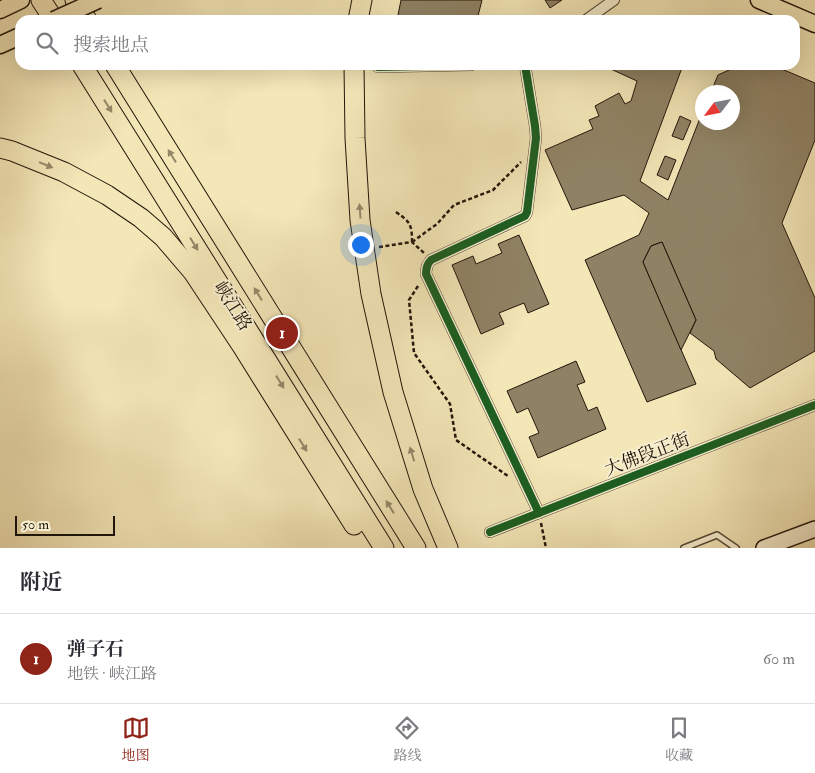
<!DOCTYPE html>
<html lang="zh">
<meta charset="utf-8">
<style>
body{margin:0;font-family:"IM FELL Double Pica","Noto Serif SC",serif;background:#f7f7f7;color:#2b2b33}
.compass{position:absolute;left:695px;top:85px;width:45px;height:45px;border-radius:50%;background:#fff;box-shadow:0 5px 20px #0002;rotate:238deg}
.scale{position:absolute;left:15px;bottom:12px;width:100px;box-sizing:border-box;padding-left:5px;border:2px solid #22160a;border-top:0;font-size:14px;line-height:18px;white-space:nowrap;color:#22160a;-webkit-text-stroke:4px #f7efd0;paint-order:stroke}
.you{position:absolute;left:360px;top:244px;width:18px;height:18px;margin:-12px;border:4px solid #fff;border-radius:50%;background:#1a73e8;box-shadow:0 0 0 8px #1a73e833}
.badge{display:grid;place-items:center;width:32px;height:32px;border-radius:50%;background:#8f2418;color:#fff;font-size:16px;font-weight:700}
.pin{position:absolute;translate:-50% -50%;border:2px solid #fff;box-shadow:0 1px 5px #0006}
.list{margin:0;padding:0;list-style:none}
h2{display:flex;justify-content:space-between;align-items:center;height:65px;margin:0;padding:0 20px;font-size:21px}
h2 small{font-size:16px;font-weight:400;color:#7c7c81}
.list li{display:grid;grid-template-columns:32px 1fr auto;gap:15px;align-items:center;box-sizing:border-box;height:90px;padding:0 20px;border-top:1px solid #e1e1e2}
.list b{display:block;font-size:19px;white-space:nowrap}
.list p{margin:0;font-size:16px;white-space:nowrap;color:#7c7c81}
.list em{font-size:16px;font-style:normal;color:#7c7c81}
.icon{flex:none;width:28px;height:28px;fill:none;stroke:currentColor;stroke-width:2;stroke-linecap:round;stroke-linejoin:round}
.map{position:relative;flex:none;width:815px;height:548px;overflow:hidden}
.search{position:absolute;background:#fff;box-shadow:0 5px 20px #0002;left:15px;right:15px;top:15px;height:55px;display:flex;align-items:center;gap:12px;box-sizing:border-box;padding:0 18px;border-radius:15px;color:#7c7c81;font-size:19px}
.sheet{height:155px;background:#fff}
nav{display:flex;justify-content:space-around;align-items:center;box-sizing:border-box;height:70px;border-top:1px solid #e1e1e2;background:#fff;font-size:14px;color:#7c7c81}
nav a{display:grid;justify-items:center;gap:2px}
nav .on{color:#8f2418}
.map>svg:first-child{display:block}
.building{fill:#8f8264;stroke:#22160a}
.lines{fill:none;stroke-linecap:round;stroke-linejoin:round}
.lane-casing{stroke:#564a35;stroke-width:8}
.street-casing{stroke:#564a35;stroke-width:12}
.secondary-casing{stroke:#22160a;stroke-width:18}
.primary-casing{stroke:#22160a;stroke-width:19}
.highway-casing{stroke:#22160a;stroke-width:21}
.path{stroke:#22160a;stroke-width:2.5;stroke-dasharray:4 2.5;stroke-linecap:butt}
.lane{stroke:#f7efd0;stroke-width:5}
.street{stroke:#f7efd0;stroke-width:10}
.secondary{stroke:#f7efd0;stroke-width:15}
.primary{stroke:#f3e6b7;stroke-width:16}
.highway{stroke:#f3e6b7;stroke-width:19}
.primary-bridge-casing{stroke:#22160a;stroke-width:19;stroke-linecap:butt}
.primary-bridge{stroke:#f3e6b7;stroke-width:16}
.cycleway-casing{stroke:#f7efd0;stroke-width:11}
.cycleway{stroke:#1b5e20;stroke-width:8}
.oneway{fill:#958869}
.labels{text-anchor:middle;stroke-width:4;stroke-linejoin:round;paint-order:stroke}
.street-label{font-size:18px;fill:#22160a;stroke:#f7efd0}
</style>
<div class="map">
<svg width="815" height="548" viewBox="0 0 815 548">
<rect width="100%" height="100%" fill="#f3e6b7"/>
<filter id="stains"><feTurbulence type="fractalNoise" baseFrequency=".004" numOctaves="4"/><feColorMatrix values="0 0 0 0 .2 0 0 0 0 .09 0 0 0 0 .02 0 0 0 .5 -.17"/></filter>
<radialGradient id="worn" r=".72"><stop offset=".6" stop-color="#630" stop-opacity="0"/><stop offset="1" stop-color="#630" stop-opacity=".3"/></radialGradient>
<!-- building -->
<g class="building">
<path d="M401 0H482L477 20H397Z"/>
<path d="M545 0H562L550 8Z"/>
<path d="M602 65H683L640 181 668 200 702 113V122H732V92H711L718 75 740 65H772L815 83V140L782 223 815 298V351L750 388 716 359 714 351 690 333 696 320 662 242 651 246 643 262 696 384 647 402 585 260 639 235 649 213 624 195 572 210 545 150 593 129 589 120 599 116 595 106 619 93 625 104 631 101 637 81Z"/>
<path d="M680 116 691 121 683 140 672 136Z"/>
<path d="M665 156 676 160 668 180 657 175Z"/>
<path d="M519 235 549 304 528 313 524 303 499 313 504 324 481 334 452 265 473 256 476 264 502 253 498 244Z"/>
<path d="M662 242 696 320 681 350 643 262 651 246Z"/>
<path d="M576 361 585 382 577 385 588 411 597 407 606 429 538 458 529 437 539 433 528 408 517 413 507 391Z"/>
</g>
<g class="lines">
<defs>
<path id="lane" d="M684 548 717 535 736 548"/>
<g id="street">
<path d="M586 20 614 0"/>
<path d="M525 65 535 126 536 138 527 212 525 216 431 260C427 264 426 268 426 274L539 513"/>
<path d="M378 67 471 65"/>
<path d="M490 532 815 405"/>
</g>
<path id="secondary" d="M764 548 815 529"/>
<g id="primary">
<path d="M759 0 815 24"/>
<path d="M0 10 21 0"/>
<path d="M0 45 20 36"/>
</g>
<g id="highway">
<path d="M41 0 54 20"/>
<path d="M75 0 87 20"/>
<path d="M358 20 362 0"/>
<path d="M82 65 384 548"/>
<path d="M115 65 416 548"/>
<path d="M354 65 355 138 360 220 371 294 393 392 423 489 448 548"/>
<path d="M0 148 12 151 64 172 107 195 141 218 163 237 193 272 242 346 354 525"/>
</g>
</defs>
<!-- lane casing -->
<use href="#lane" class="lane-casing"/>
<!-- street casing -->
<use href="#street" class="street-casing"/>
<!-- secondary casing -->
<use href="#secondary" class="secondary-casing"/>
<!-- primary casing -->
<use href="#primary" class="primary-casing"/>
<!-- highway casing -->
<use href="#highway" class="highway-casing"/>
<!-- path -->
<g class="path">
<path d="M396 212C410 222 412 224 412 242"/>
<path d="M412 242 437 224 454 205 493 190 521 162"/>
<path d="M379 247 412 242 424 253"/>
<path d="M418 286 409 300 414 353 450 404 456 440 508 476"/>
<path d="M541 523 546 548"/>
</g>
<!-- lane -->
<use href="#lane" class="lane"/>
<!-- street -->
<use href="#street" class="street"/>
<!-- secondary -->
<use href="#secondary" class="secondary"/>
<!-- primary -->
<use href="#primary" class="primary"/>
<!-- highway -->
<use href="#highway" class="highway"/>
<defs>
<path id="primary-bridge" d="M54 20 98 0"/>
</defs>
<!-- primary-bridge casing -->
<use href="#primary-bridge" class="primary-bridge-casing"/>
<!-- primary-bridge -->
<use href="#primary-bridge" class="primary-bridge"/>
<defs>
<g id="cycleway">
<path d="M525 65 535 126 536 138 527 212 525 216 431 260C427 264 426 268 426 274L539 513"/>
<path d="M378 67 471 65"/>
<path d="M490 532 815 405"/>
</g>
</defs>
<!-- cycleway casing -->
<use href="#cycleway" class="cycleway-casing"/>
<!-- cycleway -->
<use href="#cycleway" class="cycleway"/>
</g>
<!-- one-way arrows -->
<defs><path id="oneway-solid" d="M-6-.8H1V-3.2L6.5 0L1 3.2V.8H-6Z" transform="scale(1.25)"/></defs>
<g class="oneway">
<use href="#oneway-solid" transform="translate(108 106) rotate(58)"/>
<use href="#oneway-solid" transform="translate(172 156) rotate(-122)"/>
<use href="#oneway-solid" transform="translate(46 165) rotate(22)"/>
<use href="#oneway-solid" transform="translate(360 211) rotate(-94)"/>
<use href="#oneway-solid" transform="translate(194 244) rotate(58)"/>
<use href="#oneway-solid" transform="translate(258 294) rotate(-122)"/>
<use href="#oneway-solid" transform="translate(280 382) rotate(58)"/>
<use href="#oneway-solid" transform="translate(303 445) rotate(58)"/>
<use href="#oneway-solid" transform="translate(412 454) rotate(-107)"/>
<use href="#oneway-solid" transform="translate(390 507) rotate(-122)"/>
</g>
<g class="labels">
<!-- street labels -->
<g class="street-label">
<text transform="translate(233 306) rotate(58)" y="6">峡江路</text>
<text transform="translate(647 454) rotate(-21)" y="6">大佛段正街</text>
</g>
</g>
<rect width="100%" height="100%" filter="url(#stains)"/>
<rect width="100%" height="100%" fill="url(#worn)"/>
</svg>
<svg class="compass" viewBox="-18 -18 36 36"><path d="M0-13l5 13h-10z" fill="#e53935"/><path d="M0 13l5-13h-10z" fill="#7c7c81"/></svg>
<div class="scale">50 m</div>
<div class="you"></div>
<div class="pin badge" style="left:282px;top:333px">1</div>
<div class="search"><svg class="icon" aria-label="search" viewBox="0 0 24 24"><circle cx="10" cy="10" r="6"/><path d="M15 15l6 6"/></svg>搜索地点</div>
</div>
<section class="sheet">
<h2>附近<small></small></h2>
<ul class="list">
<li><span class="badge">1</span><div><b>弹子石</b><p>地铁 · 峡江路</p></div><em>60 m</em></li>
</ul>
</section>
<nav>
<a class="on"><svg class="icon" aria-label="map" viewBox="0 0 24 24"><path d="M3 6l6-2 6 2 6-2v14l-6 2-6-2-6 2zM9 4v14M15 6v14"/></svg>地图</a>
<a><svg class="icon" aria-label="directions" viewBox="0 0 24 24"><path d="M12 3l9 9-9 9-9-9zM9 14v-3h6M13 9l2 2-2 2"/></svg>路线</a>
<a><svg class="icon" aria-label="saved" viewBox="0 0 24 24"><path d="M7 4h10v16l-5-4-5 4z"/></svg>收藏</a>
</nav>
